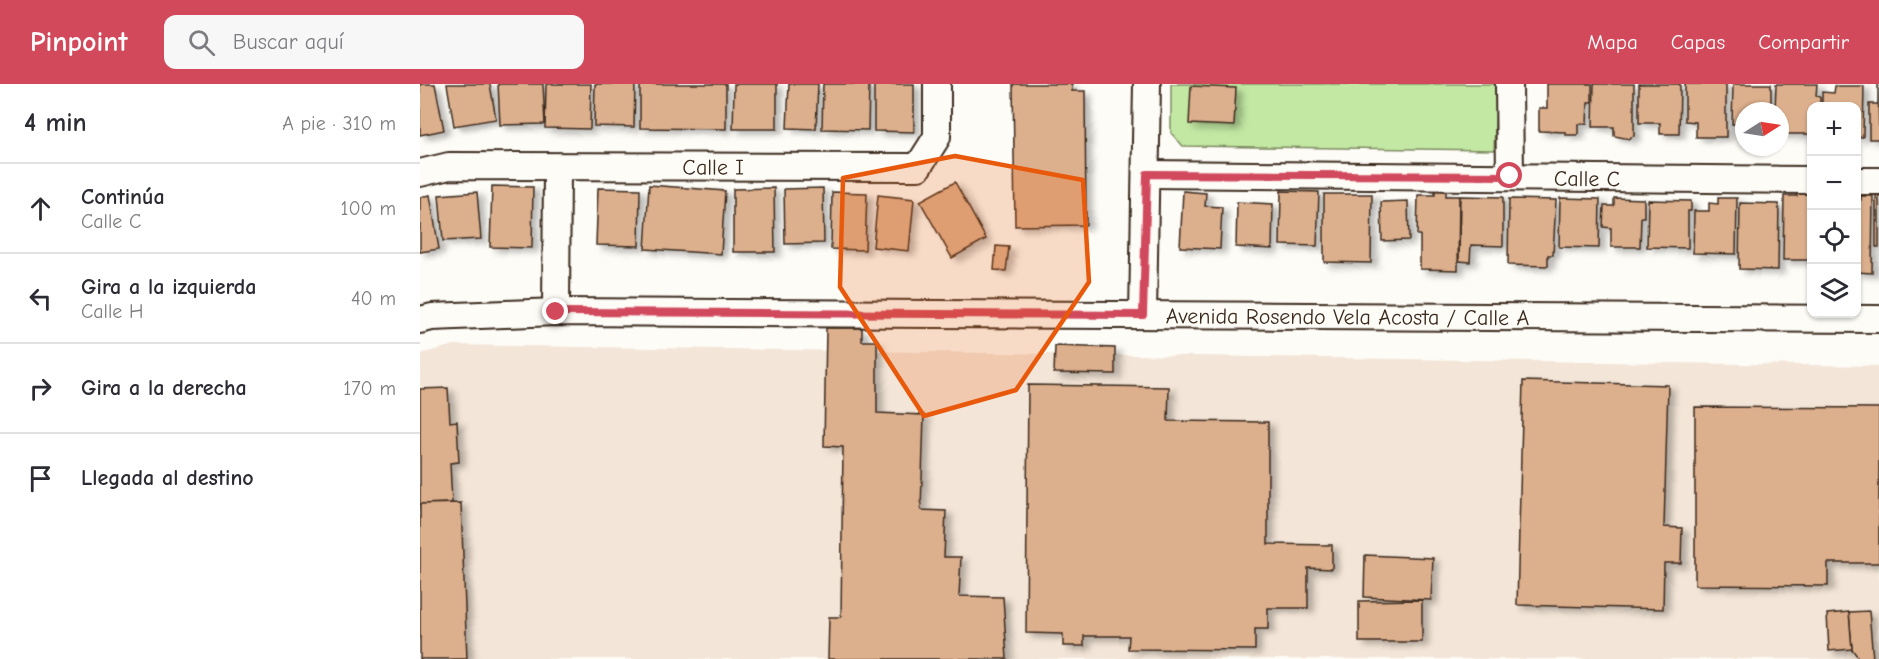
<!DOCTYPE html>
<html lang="es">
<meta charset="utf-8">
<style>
body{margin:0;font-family:"Comic Neue",sans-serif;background:#f7f7f7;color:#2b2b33}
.controls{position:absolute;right:18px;top:18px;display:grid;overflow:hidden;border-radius:12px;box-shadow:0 2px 4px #0004}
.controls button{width:54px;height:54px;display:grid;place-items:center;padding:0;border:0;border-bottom:2px solid #e1e1e2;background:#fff;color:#2b2b33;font:30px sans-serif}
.compass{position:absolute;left:1315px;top:18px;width:54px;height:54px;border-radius:50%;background:#fff;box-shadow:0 2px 4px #0004;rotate:78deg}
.stop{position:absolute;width:18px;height:18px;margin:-14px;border:4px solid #d1495b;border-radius:50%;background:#fff}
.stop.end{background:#d1495b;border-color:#fff;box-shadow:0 2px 6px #0008}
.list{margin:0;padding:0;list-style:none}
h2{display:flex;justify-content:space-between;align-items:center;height:78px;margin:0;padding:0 24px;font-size:26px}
h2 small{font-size:20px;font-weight:400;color:#7c7c81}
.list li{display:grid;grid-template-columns:39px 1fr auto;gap:18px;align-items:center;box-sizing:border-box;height:90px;padding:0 24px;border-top:2px solid #e1e1e2}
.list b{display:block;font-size:22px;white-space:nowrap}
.list p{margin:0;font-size:20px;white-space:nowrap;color:#7c7c81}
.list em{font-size:20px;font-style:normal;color:#7c7c81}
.icon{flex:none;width:33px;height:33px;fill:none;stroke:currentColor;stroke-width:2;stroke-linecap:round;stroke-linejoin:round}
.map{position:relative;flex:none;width:1459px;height:575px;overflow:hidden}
header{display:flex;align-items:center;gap:36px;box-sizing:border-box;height:84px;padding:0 30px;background:#d1495b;color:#fff}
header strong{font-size:28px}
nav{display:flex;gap:33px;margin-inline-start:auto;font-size:21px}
.search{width:420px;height:54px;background:#f7f7f7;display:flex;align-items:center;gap:15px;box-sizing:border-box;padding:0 21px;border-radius:12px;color:#7c7c81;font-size:22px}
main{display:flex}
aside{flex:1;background:#fff}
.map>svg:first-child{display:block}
.built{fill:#f3e5d7}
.green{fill:#c2e8a3;stroke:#7e8960;stroke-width:1.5}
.building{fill:#dcaf8d;stroke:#3b2a1e;stroke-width:1.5;filter:url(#shadow)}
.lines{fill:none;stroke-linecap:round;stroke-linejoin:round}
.minor-casing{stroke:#3b2a1e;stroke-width:30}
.minor{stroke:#fdfcf7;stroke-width:26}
.route{stroke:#d1495b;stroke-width:8}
.marked{fill:#e8590c;fill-opacity:0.2;stroke:#e8590c;stroke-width:4.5;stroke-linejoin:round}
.labels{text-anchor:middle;stroke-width:6;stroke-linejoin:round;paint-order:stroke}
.street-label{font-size:22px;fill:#3b2a1e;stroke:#fdfcf7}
</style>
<header>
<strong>Pinpoint</strong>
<div class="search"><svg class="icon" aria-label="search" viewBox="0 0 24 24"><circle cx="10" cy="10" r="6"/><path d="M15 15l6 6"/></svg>Buscar aquí</div>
<nav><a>Mapa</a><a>Capas</a><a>Compartir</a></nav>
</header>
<main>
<aside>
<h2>4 min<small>A pie · 310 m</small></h2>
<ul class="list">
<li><svg class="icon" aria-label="ahead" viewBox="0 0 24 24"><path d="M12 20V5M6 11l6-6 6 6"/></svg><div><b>Continúa</b><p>Calle C</p></div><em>100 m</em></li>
<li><svg class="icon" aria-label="left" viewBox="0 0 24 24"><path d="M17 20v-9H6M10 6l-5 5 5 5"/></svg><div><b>Gira a la izquierda</b><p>Calle H</p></div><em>40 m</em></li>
<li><svg class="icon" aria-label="right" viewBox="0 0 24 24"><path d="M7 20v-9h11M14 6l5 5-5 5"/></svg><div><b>Gira a la derecha</b></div><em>170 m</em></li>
<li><svg class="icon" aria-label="arrive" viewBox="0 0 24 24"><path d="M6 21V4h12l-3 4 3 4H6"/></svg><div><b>Llegada al destino</b></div></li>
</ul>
</aside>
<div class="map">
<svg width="1459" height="575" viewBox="0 0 1459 575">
<defs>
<filter id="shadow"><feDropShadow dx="6" dy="4" stdDeviation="3" flood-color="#0004"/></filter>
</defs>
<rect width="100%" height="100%" fill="#fdfcf7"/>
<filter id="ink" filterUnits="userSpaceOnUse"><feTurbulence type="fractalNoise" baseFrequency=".0167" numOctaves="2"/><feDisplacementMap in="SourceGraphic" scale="12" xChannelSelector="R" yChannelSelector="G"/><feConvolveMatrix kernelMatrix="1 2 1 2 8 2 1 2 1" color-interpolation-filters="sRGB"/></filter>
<g filter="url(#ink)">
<!-- built -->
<path class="built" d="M34 261 1459 282V575H0V270Z"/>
<!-- green -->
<path class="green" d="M751 0H1077L1074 66 763 62 751 49Z"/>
<!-- building -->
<g class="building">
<path d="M0 0H15L24 46 0 51Z"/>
<path d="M27 0H70L76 35 34 42Z"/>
<path d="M78 0H123L125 40 80 41Z"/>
<path d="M126 0H171L170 45 125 44Z"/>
<path d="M175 0H215L214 43 174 42Z"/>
<path d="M220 0H306V45L220 44Z"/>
<path d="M314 0H357V45H313Z"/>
<path d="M369 0H398L396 45 367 44Z"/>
<path d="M403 0H449L448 46 402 45Z"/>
<path d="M454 0H494V48L454 47Z"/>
<path d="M593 0H652V7H665L666 141 595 142Z"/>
<path d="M1127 0H1172V18H1168L1167 40H1158V51H1146V48L1119 47V24H1127Z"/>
<path d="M1174 0H1214V52L1211 53 1210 55 1194 52V43H1173Z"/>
<path d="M1219 0H1260L1259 50H1240V39H1219Z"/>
<path d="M1265 0H1306V53H1276V38L1265 37Z"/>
<path d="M1313 0H1351V27H1324V40H1312Z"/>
<path d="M1356 0H1397L1396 12 1400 13V22H1392V50H1360V27H1355Z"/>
<path d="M1458 0 1459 55H1449V20H1458Z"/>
<path d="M771 2 816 4 814 42 769 40Z"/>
<path d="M1415 2H1444L1443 53H1436V22H1402V8L1414 9Z"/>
<path d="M535 98 566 155 532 174 500 117Z"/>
<path d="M229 101 305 107 301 170 225 165Z"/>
<path d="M72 102 113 103 112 164 70 163Z"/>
<path d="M178 104 220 105 219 162 176 161Z"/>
<path d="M354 104 355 168H313V105Z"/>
<path d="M403 104 404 159 365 160 364 105Z"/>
<path d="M1015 106 1026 107V112H1039L1038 186 1000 185V151H997L998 111H1015Z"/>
<path d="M763 107 786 109 785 122 802 123 800 165 760 163Z"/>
<path d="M861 107 899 108 897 162 860 161Z"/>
<path d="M57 108 61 155 23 157 19 111Z"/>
<path d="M412 108 447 109 445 166 411 165Z"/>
<path d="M1376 108H1391V176H1363L1364 112H1377Z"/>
<path d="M904 110H952L951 179 904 178Z"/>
<path d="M10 111 19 165 0 168V113Z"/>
<path d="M458 111 494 115 489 167 453 163Z"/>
<rect x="1456" y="111" width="3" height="52"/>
<path d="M1040 112 1083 113V162L1051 161 1050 178 1039 177Z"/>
<path d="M1441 112H1453L1452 189 1436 188V116H1441Z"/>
<path d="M1140 114 1180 115 1179 164 1139 163Z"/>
<path d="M1194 114 1224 115V133H1221L1220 163H1191V144L1183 143 1184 122H1194Z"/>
<path d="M1298 114H1317L1316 170 1273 169 1274 127H1289V119L1298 120Z"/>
<path d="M1089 115 1136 116 1133 171H1128V182L1088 181Z"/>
<path d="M1228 116 1271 117V127H1268V164L1227 163Z"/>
<path d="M988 117 989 156 962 157 961 118Z"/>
<path d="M817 118 853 120 852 165 816 163Z"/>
<path d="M1320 119 1359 120 1358 186 1319 185Z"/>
<path d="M576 162 589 163 586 187 574 186Z"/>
<path d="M406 244H442V257H457V329L504 331 501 426 526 427 524 473H541L539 512 583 513 587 575H408L409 533H421L423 363 404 362Z"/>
<path d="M635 262 695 264V290L634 289Z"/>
<path d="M1103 297 1248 301 1244 443 1262 444 1261 479H1244L1243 525 1097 521Z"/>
<path d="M608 301 749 303 748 337 848 338V460L912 461V485L888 484V524H848V545H835V566L708 565 709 552H664V562H643V550L606 549Z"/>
<path d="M28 304 30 338 37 337 39 378 30 379 32 419 0 420V305Z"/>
<path d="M1275 323 1459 324V479H1408V502L1275 501Z"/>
<path d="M41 419 47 575H0V420Z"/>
<path d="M945 471 1013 474 1011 516 944 513Z"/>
<path d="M1002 516V558H939V517Z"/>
<path d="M1449 527 1453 575H1439L1432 565 1429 528Z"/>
<path d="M1429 528 1432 565 1409 567 1407 530Z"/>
</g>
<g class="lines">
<defs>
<g id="minor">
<path d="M1089 0 1090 92"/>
<path id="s1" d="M0 89 29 82 498 83 517 53V0"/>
<path id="s2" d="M727 90 1392 96"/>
<path d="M1436 97H1459"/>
<path d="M136 228 137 83"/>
<path d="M723 231 727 0"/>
<path id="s3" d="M0 236 12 233 136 228 1459 235"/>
</g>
</defs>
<!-- minor casing -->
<use href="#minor" class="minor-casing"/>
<!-- minor -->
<use href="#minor" class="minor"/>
</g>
</g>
<g class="lines" filter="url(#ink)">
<!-- route -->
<path class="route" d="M136 228 723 231 727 90 1090 92"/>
</g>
<!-- marked area -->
<path class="marked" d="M535 72 663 96 669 198 596 306 504 332 420 203 423 94Z"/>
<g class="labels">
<!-- street labels -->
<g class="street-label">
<text dy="8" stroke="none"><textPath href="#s1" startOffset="294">Calle I</textPath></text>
<text dy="8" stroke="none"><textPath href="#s2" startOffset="440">Calle C</textPath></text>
<text dy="8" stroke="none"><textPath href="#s3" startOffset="928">Avenida Rosendo Vela Acosta / Calle A</textPath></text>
</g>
</g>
</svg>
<div class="controls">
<button>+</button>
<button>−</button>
<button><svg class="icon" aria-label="locate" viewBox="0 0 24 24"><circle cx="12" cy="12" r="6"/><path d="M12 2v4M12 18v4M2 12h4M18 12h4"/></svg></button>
<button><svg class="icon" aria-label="layers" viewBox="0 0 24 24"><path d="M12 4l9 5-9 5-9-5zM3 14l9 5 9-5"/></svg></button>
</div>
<svg class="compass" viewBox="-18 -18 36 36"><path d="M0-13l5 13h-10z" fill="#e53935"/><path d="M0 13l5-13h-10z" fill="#7c7c81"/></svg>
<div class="stop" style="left:1090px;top:92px"></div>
<div class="stop end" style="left:136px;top:228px"></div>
</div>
</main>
